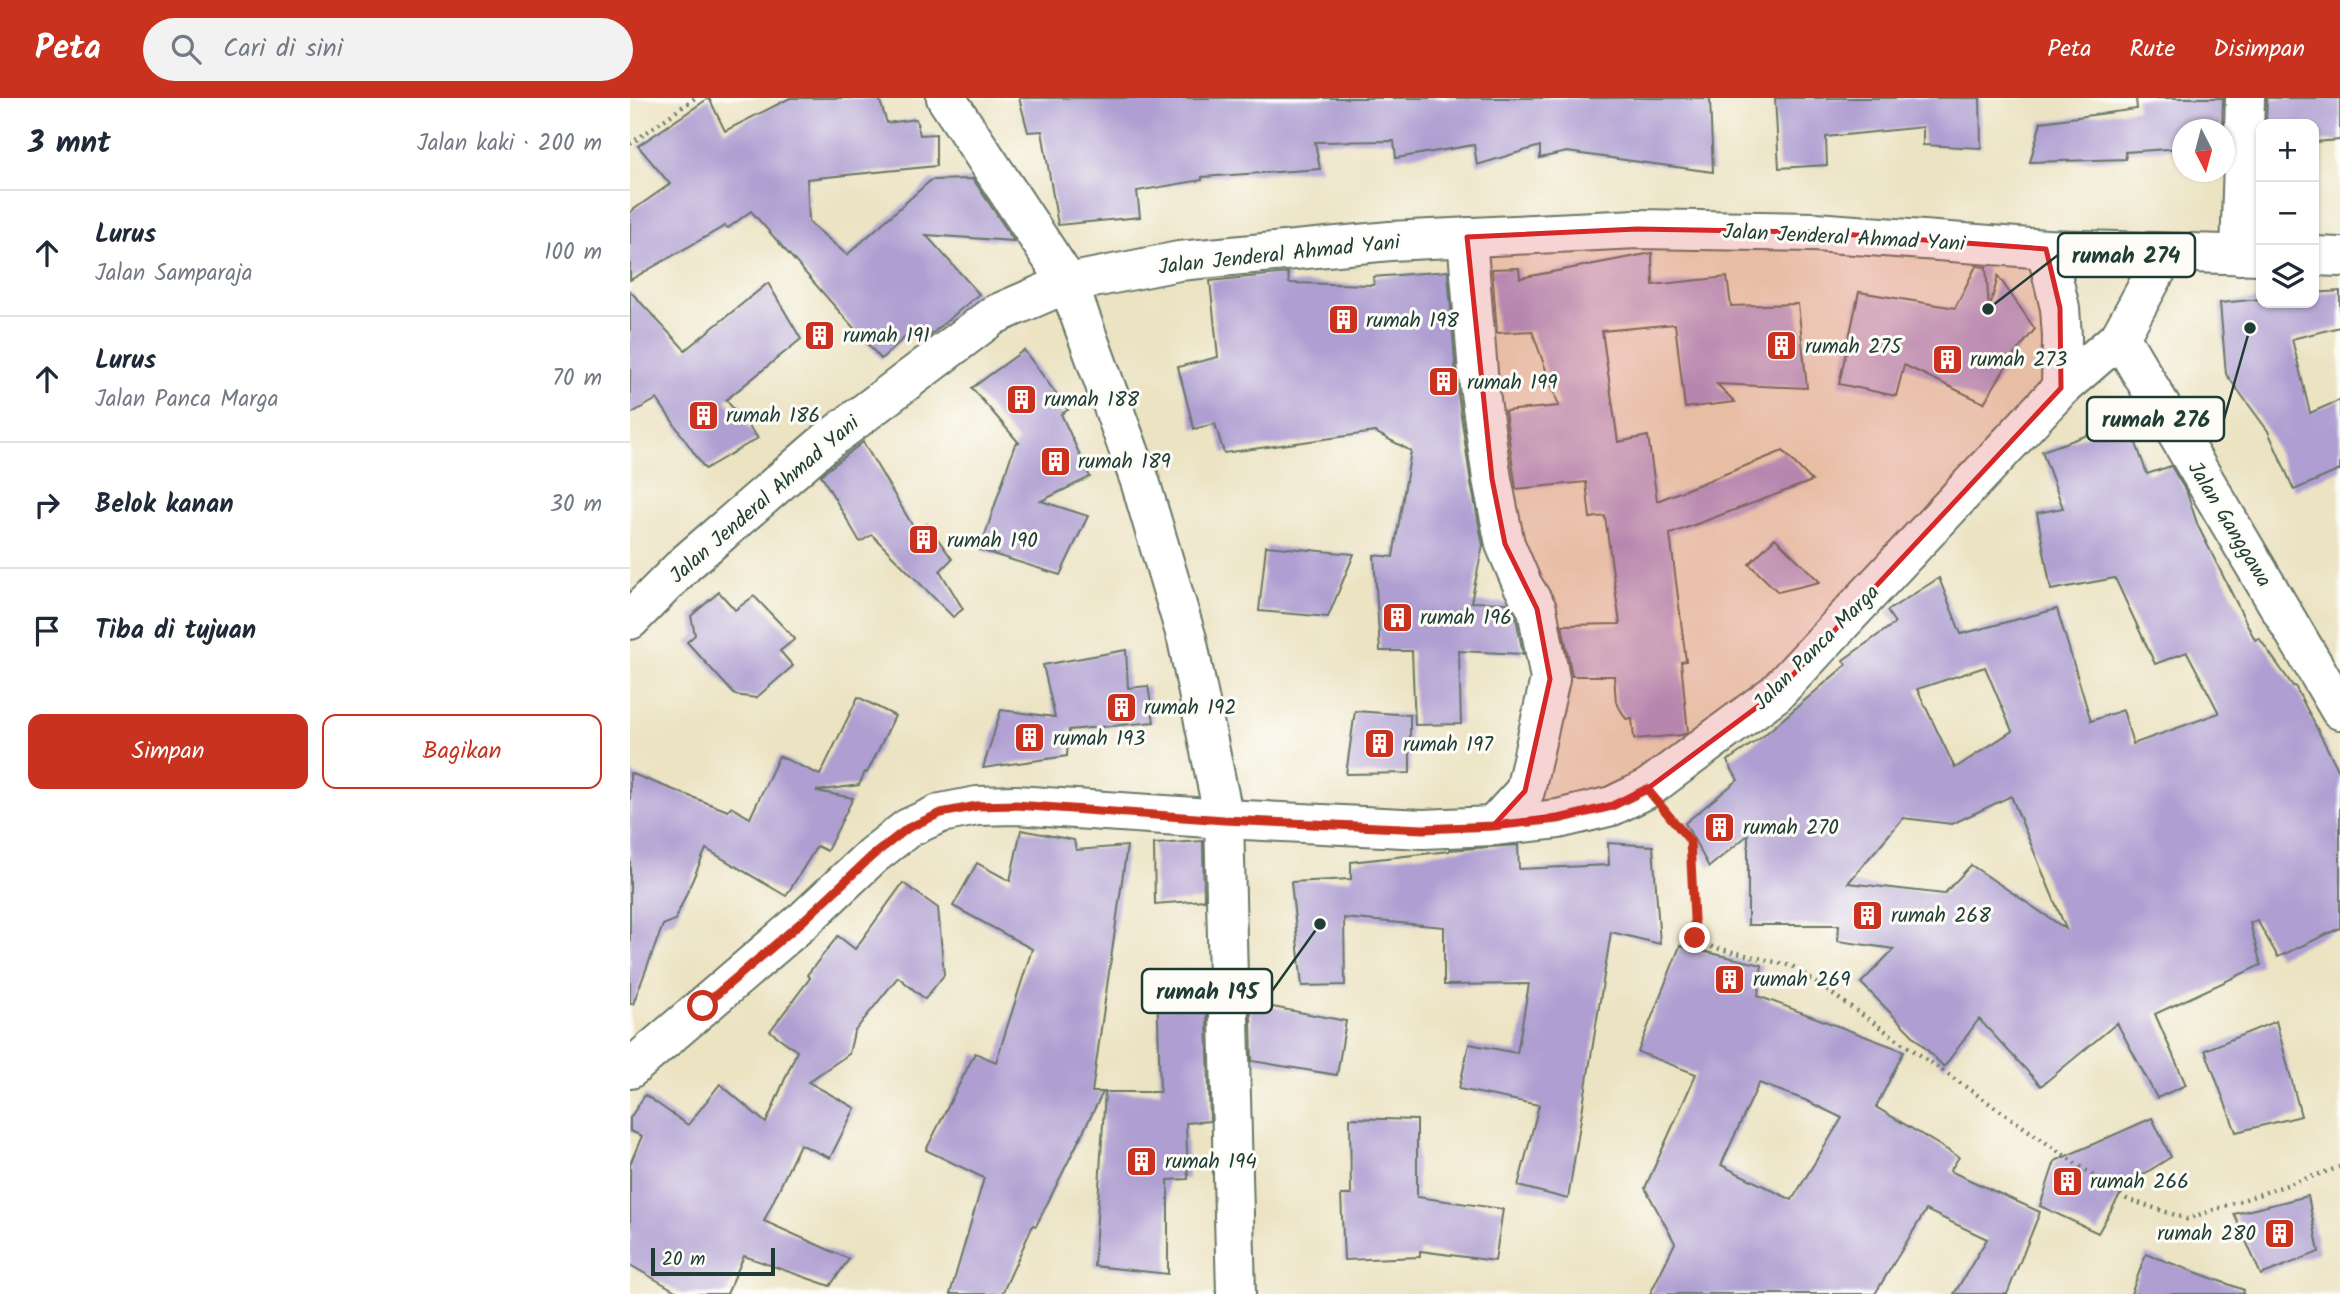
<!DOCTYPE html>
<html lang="id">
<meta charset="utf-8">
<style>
body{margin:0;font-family:Kalam,sans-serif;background:#f2f2f3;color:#1f2937}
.controls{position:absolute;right:21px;top:21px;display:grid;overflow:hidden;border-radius:14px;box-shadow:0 2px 5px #0004}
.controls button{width:63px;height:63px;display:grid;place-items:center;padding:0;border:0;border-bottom:2px solid #e0e1e3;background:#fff;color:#1f2937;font:35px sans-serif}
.compass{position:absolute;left:1542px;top:21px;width:63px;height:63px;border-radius:50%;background:#fff;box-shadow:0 2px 5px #0004;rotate:174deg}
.scale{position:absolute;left:21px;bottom:18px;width:124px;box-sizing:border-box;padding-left:7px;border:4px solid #1f3d34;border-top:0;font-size:19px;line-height:24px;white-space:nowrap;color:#1f3d34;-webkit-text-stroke:5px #fdfcf7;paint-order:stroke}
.stop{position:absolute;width:21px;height:21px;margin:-16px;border:5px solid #c8321e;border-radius:50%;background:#fff}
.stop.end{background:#c8321e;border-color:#fff;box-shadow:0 2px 7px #0008}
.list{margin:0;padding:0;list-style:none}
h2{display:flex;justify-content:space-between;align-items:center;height:91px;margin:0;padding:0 28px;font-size:30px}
h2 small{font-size:23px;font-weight:400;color:#747a83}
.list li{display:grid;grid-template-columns:46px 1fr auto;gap:21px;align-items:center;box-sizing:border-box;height:126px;padding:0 28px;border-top:2px solid #e0e1e3}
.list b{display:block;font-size:26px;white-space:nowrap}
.list p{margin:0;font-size:23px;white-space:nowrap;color:#747a83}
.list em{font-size:23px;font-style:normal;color:#747a83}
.actions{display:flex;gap:14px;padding:21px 28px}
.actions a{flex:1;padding:16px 0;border:2px solid #c8321e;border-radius:14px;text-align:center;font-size:24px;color:#c8321e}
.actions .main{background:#c8321e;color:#fff}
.icon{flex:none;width:38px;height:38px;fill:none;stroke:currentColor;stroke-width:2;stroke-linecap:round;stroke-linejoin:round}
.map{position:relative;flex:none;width:1710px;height:1196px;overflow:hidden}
header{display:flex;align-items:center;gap:42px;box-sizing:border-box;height:98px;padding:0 35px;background:#c8321e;color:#fff}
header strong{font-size:33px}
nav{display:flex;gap:38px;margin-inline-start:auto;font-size:24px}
.search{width:490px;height:63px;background:#f2f2f3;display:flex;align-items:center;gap:18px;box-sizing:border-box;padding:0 24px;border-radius:38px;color:#747a83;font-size:26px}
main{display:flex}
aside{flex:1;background:#fff}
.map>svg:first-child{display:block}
.building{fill:#ae9ed1;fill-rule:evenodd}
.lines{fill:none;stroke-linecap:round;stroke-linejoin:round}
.minor-casing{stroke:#677766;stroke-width:42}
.major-casing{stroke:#677766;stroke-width:42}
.highway-casing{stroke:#677766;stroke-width:42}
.path{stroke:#677766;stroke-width:4.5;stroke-dasharray:2 5;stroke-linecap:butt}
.minor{stroke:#fff;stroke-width:38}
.major{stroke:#fff;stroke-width:38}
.highway{stroke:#fff;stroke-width:38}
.route{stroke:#c8321e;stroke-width:9}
.marked{fill:#d62828;fill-opacity:0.2;stroke:#d62828;stroke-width:5;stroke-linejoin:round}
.labels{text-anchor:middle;stroke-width:6;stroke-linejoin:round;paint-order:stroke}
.street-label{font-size:21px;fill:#1f3d34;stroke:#fdfcf7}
.poi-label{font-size:21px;fill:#1f3d34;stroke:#fdfcf7;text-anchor:start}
.leader{fill:none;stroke:#1f3d34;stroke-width:2.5}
.callout-dot{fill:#1f3d34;stroke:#fdfcf7;stroke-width:2.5}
.callout{fill:#fdfcf7;stroke:#1f3d34;stroke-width:2.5}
.callout-label{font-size:23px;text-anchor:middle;font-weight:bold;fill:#1f3d34}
</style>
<header>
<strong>Peta</strong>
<div class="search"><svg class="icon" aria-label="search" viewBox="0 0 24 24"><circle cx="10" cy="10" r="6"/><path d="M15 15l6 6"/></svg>Cari di sini</div>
<nav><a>Peta</a><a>Rute</a><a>Disimpan</a></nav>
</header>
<main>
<aside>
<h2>3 mnt<small>Jalan kaki · 200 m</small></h2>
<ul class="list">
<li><svg class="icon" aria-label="ahead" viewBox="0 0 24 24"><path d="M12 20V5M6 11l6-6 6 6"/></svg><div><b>Lurus</b><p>Jalan Samparaja</p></div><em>100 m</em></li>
<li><svg class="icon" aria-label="ahead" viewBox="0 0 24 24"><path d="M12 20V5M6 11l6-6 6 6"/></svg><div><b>Lurus</b><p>Jalan Panca Marga</p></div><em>70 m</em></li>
<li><svg class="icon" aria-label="right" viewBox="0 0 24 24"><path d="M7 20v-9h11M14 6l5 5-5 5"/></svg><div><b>Belok kanan</b></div><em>30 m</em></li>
<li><svg class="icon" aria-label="arrive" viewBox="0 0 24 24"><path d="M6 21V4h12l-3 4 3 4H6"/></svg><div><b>Tiba di tujuan</b></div></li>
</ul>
<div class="actions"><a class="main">Simpan</a><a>Bagikan</a></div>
</aside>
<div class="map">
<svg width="1710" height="1196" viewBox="0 0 1710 1196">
<rect width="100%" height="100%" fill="#fdfcf7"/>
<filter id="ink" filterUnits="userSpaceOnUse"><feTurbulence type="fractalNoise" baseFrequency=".0143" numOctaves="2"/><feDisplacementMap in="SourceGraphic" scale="14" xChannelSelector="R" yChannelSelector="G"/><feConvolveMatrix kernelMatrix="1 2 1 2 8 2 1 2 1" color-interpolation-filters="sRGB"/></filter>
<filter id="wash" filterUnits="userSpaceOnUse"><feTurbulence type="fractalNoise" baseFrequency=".00686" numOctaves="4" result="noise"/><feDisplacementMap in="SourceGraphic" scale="28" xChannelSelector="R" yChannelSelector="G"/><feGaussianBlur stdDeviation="1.57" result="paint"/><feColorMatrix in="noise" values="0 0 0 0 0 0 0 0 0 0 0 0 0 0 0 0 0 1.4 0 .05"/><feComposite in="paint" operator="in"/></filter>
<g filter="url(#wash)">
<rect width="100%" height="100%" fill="#ece3c3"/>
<g id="blocks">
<!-- building -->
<g class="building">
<path d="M79 0 95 33 160 0H249L257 25 286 21 290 37 306 36V68L177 81 179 124 217 157 301 82 343 81 384 143 296 137 349 196 292 244 282 233 251 261 121 113 98 130 95 128 0 182V114L40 86 8 48Z"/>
<path d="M389 0H1080L1083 74 937 54 910 60V48L847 67 844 47 766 60 764 43 685 44 690 71 572 79V82L507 93 510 119 428 127 412 33 398 34Z"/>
<path d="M1145 0H1350L1351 50 1293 47V29L1196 39 1197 67 1149 70Z"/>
<path d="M1506 0H1593L1592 32H1552V50L1495 54 1496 61 1400 64 1411 24 1507 11Z"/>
<path d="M1637 0H1710V42L1684 44V26H1636Z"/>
<path d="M1022 155 1023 187 1097 179 1101 208 1168 206 1177 290 1087 286 1105 304 1055 310 1045 226 972 233 988 344 1018 338 1027 403 1153 353 1182 383 1040 436 1056 563 1051 564 1058 634 1052 637 1004 641 1002 620 996 621 986 604 984 578H942L932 527 990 526 975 418 960 420 956 384 886 391 875 313 929 308 902 233 867 235 862 171 889 170 890 180Z"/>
<path d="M1346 168 1356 169 1359 213 1368 178 1405 231 1380 262 1354 305 1274 267 1266 298 1209 286 1229 194 1325 210Z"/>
<path d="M818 173 827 290 841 385 853 447 841 504 878 505 886 519 893 556 829 553 831 626 785 627 782 553H750L744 457 763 459 781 353 745 334 594 355 585 326 564 331 548 269 588 259 580 183 658 175 659 185 744 187 743 179Z"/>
<path d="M138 185 171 241 96 302 128 340 75 371 27 301 0 316V193L55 252Z"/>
<path d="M1710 193V229L1662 241 1680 315 1710 302V372L1664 392 1638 333 1596 276 1590 205 1631 201V205H1684V195Z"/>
<path d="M394 252 438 312 431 316 460 379 411 403 458 418 430 477 350 452 385 346 389 345 342 290Z"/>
<path d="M1498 323 1517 376 1541 368 1557 395 1568 428 1625 542 1629 540 1663 588H1665L1710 675V830L1648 859 1627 822 1620 825 1631 867 1525 916 1556 987 1527 1000 1487 925 1411 988 1349 921 1314 969 1231 885 1264 851 1208 843 1209 827H1118V737L1079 769 1055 725 1108 682 1097 663 1132 639 1216 567 1213 562 1265 525 1257 513 1309 480 1331 536 1427 511 1461 623 1493 612 1503 646 1589 615 1557 554 1525 566 1485 480 1421 492 1407 415 1433 410 1412 353ZM1355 569 1382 633 1325 670 1287 591ZM1381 698 1436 831 1341 767 1314 796 1218 785 1273 720 1322 726Z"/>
<path d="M233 344 287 435 297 426 322 461 310 473 333 511 323 519 242 437 230 444 191 377Z"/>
<path d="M1145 440 1190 484 1148 494 1119 466Z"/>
<path d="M636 448 724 456 698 519 629 513Z"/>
<path d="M89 494 105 512 124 498 165 541 150 553 163 568 126 600 105 597 57 544 65 537 61 518Z"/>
<path d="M496 552 498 590 518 588 524 624 439 632 437 658 353 670 371 612 425 619 413 567Z"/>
<path d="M228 599 265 618 237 675 235 674 229 687 186 693 223 700 197 753 187 748 156 798 76 751 45 822 33 827 3 906H0V675L98 713 101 709 120 720 149 658 190 677Z"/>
<path d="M725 613 780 617V675L716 676Z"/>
<path d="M391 732 444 742 446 752 497 748 462 994H473L406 1128 403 1127 372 1196H320L354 1080 296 1052 345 955 366 964 402 851 323 808 347 765 380 783Z"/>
<path d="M573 743 574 802 525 806 524 746Z"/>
<path d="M978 745 1023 748 1030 846 981 834 938 1101 888 1088 909 1007 829 991 839 946 887 955 899 886 814 887V829L714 820 715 887 672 888 661 784 721 781V764L819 753V752L888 747 889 771 979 767Z"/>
<path d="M273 785 308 810 314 877 295 901 268 879 224 934 219 956 178 984 225 1010 200 1060 170 1046 134 1123 219 1161 200 1188 114 1158 97 1196H51L0 1167V1066L12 1038 0 1033V1020L15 997 58 1027 90 986 136 1025 167 953 140 933 180 880 177 877 208 838 225 851Z"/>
<path d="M1050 848 1132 867 1128 898 1274 953 1246 1009 1329 1059 1320 1073 1410 1114 1377 1196H1324L1357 1141 1296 1112 1245 1196H1020L1045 1145 1015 1090 1066 976 1008 954ZM1129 985 1175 1002 1212 1020 1162 1102 1091 1067Z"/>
<path d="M620 883 639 886 637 908 716 923 707 977 622 963Z"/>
<path d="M576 884 580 1023 556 1025 558 1081 538 1082V1176L464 1168 475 994H530L527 886Z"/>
<path d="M1646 923 1671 1018 1606 1034 1575 952Z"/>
<path d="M720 1020 787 1022V1099L873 1111 865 1163 790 1153V1159L714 1162 711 1097H721Z"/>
<path d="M1522 1020 1541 1059 1495 1088 1468 1135 1410 1108 1425 1063Z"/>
<path d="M1678 1098 1689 1154 1631 1177 1604 1116Z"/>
<path d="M1516 1156 1614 1192 1613 1196H1501Z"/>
</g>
</g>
</g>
<g filter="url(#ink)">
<use href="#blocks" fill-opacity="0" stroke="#677766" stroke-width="2"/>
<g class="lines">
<defs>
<g id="minor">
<path d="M316 0 438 185 510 383 557 541 594 721 606 1196"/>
<path d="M837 139 849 287 862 381 875 446 892 486 907 511 920 581 895 693 863 728"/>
<path d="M1610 157 1615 0"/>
<path d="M1490 239 1710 612"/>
</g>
<g id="major">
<path d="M1416 151 1430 210 1432 239 1431 290"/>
<path d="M0 971 174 822 242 758 278 730 311 715 347 708 386 707 594 721 793 731 863 728 928 721 982 708 1017 691 1146 595 1431 290 1490 239 1536 155"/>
</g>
<g id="highway">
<path d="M1684 158 1710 159"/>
<path d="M0 522 55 466 196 344 364 217 438 185 549 163 760 143 1007 131 1185 134 1416 151 1631 157"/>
</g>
</defs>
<!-- minor casing -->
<use href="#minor" class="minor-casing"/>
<!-- major casing -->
<use href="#major" class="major-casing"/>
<!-- highway casing -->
<use href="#highway" class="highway-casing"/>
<!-- path -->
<g class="path">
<path d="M0 46 65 0"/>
<path d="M1042 721 1060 743 1065 845 1162 868 1497 1101 1557 1121 1710 1069"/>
</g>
<!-- minor -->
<use href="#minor" class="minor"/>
<!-- major -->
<use href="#major" class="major"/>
<!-- highway -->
<use href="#highway" class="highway"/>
</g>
</g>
<g class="lines" filter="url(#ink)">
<!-- route -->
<path class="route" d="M73 908 174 822 242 758 278 730 311 715 347 708 386 707 594 722 793 731 863 728 928 721 982 708 1017 691 1060 743 1065 840"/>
</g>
<!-- marked area -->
<path class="marked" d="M1007 131 1185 134 1416 151 1430 210 1431 290 1146 595 1017 691 982 708 863 728 895 693 920 581 907 511 875 446 862 381 837 139Z"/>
<!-- icons -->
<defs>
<symbol id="building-square" viewBox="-11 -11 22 22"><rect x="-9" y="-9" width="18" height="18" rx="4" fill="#c8321e" stroke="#fdfcf7"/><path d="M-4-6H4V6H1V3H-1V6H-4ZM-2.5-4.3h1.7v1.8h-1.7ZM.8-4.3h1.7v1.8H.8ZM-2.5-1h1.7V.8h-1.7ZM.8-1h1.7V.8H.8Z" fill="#fff"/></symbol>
</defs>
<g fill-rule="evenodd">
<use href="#building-square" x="696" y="204" width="35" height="35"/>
<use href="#building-square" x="172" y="220" width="35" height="35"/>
<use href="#building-square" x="1134" y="230" width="35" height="35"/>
<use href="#building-square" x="1300" y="244" width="35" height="35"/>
<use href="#building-square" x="796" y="266" width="35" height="35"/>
<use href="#building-square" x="374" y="284" width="35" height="35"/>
<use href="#building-square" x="56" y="300" width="35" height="35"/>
<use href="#building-square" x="408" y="346" width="35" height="35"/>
<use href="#building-square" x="276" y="424" width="35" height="35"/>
<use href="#building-square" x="750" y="502" width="35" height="35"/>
<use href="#building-square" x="474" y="592" width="35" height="35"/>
<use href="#building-square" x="382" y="622" width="35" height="35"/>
<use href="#building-square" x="732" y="628" width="35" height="35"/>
<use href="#building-square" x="1072" y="712" width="35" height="35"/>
<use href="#building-square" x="1220" y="800" width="35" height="35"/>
<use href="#building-square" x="1082" y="864" width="35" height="35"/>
<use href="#building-square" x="494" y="1046" width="35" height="35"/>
<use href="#building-square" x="1420" y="1066" width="35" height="35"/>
<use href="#building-square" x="1632" y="1118" width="35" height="35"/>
</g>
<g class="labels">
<!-- street labels -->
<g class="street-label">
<text transform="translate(1214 139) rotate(3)" y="7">Jalan Jenderal Ahmad Yani</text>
<text transform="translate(649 156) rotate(-6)" y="7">Jalan Jenderal Ahmad Yani</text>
<text transform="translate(134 401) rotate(-41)" y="7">Jalan Jenderal Ahmad Yani</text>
<text transform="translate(1600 426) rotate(59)" y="7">Jalan Ganggawa</text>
<text transform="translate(1186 549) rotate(-45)" y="7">Jalan Panca Marga</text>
</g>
<!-- poi labels -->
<g class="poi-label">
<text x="736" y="229">rumah 198</text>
<text x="213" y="244">rumah 191</text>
<text x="1175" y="255">rumah 275</text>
<text x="1340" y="268">rumah 273</text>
<text x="837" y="291">rumah 199</text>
<text x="414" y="308">rumah 188</text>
<text x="96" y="324">rumah 186</text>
<text x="448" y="370">rumah 189</text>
<text x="317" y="449">rumah 190</text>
<text x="790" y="526">rumah 196</text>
<text x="514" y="616">rumah 192</text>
<text x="423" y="647">rumah 193</text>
<text x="773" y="653">rumah 197</text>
<text x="1113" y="736">rumah 270</text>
<text x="1261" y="824">rumah 268</text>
<text x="1123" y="888">rumah 269</text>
<text x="535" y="1070">rumah 194</text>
<text x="1460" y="1090">rumah 266</text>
<text x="1626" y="1142" text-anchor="end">rumah 280</text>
</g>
</g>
<!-- callouts -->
<path class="leader" d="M1358 211L1428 157M1620 230L1594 321M690 826L642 893"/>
<g class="callout-dot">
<circle cx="1358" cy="211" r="7"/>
<circle cx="1620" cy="230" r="7"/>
<circle cx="690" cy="826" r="7"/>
</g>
<g class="callout">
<rect x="1428" y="135" width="137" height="44" rx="7"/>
<rect x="1457" y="299" width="137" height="44" rx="7"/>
<rect x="512" y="871" width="130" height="44" rx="7"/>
</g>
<g class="callout-label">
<text x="1496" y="165">rumah 274</text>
<text x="1526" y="329">rumah 276</text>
<text x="577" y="901">rumah 195</text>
</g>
</svg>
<div class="controls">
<button>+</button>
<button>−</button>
<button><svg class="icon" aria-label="layers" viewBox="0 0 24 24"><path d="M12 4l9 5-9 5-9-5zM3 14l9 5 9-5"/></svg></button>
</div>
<svg class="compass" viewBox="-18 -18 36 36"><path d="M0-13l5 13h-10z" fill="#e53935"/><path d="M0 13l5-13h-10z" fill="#747a83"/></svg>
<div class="scale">20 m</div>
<div class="stop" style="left:73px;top:908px"></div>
<div class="stop end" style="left:1065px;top:840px"></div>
</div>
</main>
